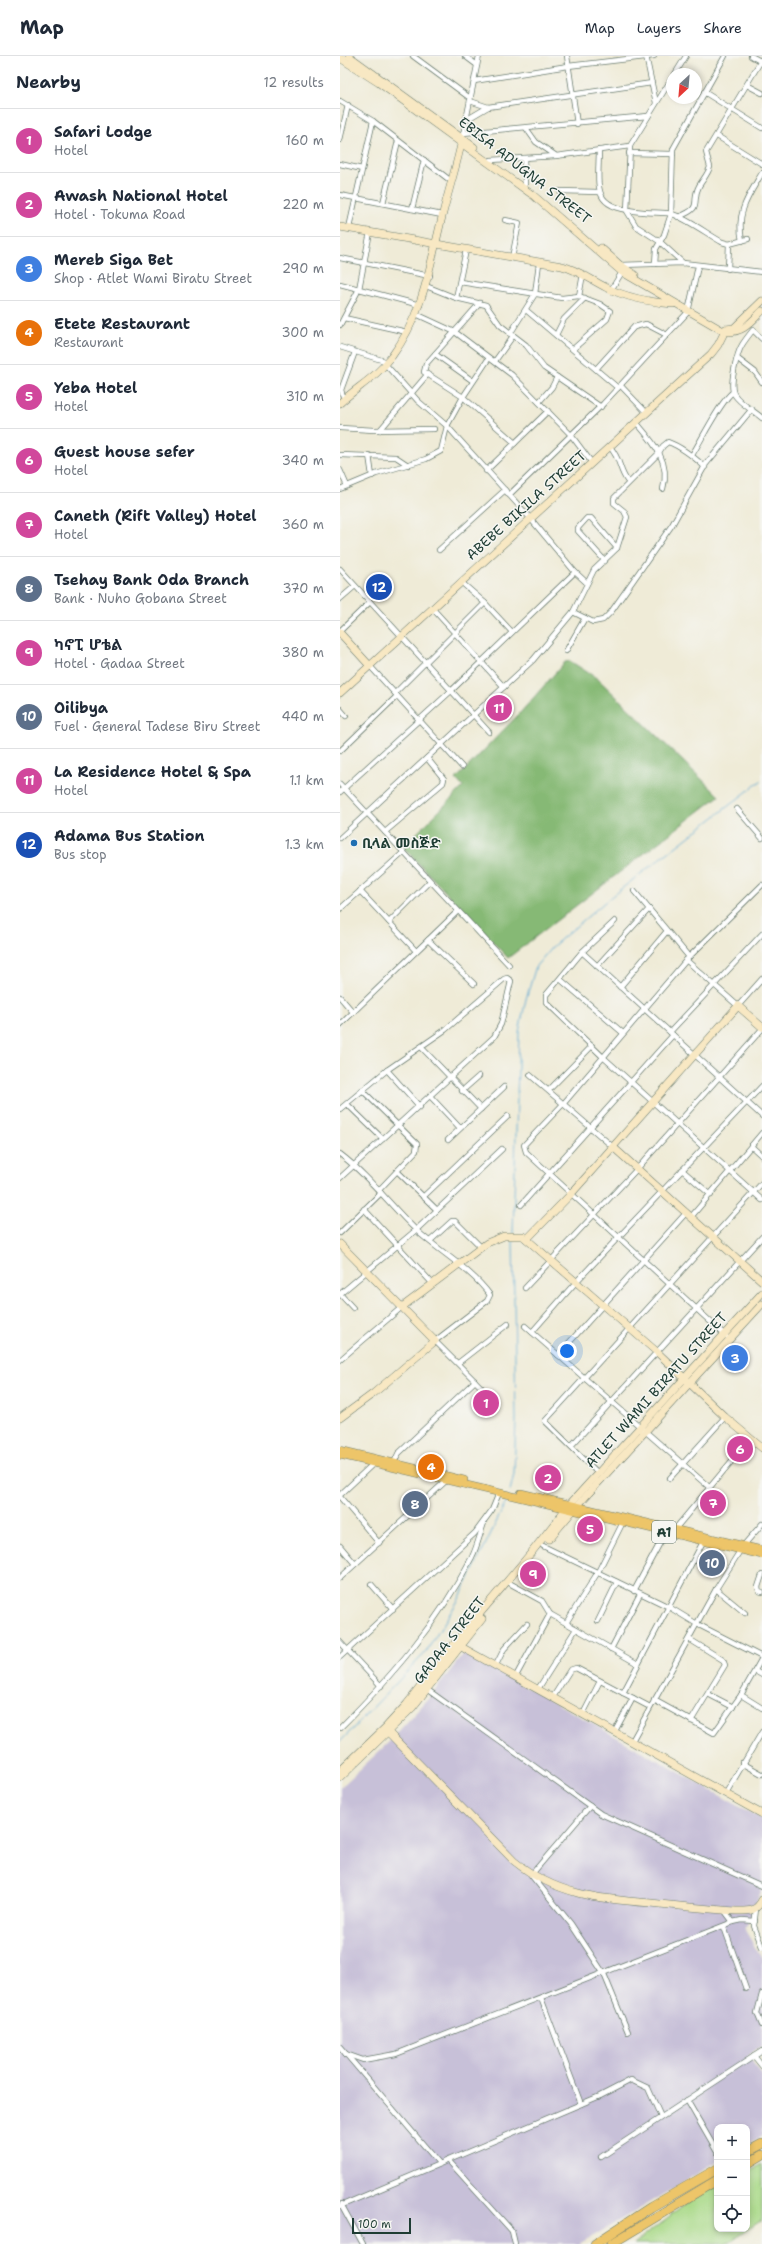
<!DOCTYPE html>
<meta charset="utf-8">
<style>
body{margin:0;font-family:"Shantell Sans","Noto Sans Ethiopic",sans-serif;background:#f2f2f3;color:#1f2937}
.controls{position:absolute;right:12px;bottom:12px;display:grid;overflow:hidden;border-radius:8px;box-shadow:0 2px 6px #0003}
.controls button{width:36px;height:36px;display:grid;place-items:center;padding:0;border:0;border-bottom:1px solid #e0e1e3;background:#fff;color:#1f2937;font:20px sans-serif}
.compass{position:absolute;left:326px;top:12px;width:36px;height:36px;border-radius:50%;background:#fff;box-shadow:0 2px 6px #0003;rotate:206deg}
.scale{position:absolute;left:12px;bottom:10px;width:59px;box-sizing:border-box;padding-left:4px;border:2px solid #1f3d34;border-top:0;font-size:11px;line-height:14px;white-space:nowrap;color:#1f3d34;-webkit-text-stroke:3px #f6f6f2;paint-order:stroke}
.you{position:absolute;left:227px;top:1295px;width:14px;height:14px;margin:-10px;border:3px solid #fff;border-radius:50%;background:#1a73e8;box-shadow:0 0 0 6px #1a73e833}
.badge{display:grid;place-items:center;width:26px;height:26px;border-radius:50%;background:#1a73e8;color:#fff;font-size:13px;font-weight:700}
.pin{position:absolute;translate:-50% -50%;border:2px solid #fff;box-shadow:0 1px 4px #0006}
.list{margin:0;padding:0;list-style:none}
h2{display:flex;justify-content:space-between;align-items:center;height:52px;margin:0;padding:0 16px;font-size:17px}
h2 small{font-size:13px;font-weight:400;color:#747a83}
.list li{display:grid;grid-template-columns:26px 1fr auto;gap:12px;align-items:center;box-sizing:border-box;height:64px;padding:0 16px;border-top:1px solid #e0e1e3}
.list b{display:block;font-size:15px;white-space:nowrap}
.list p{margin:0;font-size:13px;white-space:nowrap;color:#747a83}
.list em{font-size:13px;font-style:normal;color:#747a83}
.icon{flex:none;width:22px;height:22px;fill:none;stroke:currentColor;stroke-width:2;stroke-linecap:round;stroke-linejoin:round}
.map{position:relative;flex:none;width:422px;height:2188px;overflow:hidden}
header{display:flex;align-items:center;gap:24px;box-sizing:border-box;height:56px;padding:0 20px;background:#fff;border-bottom:1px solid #e0e1e3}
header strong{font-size:19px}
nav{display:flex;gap:22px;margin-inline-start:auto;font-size:14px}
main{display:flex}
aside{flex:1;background:#fff}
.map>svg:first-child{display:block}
.industrial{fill:#c7c0d8}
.green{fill:#a9d987;stroke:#648b5e}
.forest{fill:#86b974;stroke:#527b54}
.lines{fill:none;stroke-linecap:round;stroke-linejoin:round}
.stream{stroke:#5aa8d4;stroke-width:1}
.street-casing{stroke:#687a6d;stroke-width:6}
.secondary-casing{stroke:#687a6d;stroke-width:8}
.primary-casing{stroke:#687a6d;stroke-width:8}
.highway-casing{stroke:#687a6d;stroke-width:10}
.street{stroke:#fff;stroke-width:4.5}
.secondary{stroke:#f8e8c3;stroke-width:7}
.primary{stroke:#edc569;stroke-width:7}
.highway{stroke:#edc569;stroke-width:9}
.poi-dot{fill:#1f6fb2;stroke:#f6f6f2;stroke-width:1.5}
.labels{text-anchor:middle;stroke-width:3;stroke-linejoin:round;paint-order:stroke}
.shield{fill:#f6f6f2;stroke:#60746d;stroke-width:1}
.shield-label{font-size:13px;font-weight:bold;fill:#1f3d34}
.street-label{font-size:14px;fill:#1f3d34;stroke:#f6f6f2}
.poi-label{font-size:14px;font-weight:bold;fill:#1f3d34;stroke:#f6f6f2;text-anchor:start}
</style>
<header>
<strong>Map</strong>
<nav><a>Map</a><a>Layers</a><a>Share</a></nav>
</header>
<main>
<aside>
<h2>Nearby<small>12 results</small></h2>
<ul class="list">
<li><span class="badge" style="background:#d1479c">1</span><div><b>Safari Lodge</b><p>Hotel</p></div><em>160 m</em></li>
<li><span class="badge" style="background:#d1479c">2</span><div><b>Awash National Hotel</b><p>Hotel · Tokuma Road</p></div><em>220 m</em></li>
<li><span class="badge" style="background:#3f7fe0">3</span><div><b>Mereb Siga Bet</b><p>Shop · Atlet Wami Biratu Street</p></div><em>290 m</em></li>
<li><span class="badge" style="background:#e8710a">4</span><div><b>Etete Restaurant</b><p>Restaurant</p></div><em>300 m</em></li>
<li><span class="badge" style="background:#d1479c">5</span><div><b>Yeba Hotel</b><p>Hotel</p></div><em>310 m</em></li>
<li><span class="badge" style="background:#d1479c">6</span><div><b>Guest house sefer</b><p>Hotel</p></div><em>340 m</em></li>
<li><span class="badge" style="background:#d1479c">7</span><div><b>Caneth (Rift Valley) Hotel</b><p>Hotel</p></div><em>360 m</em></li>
<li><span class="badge" style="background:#5c6f8a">8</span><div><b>Tsehay Bank Oda Branch</b><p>Bank · Nuho Gobana Street</p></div><em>370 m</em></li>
<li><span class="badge" style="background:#d1479c">9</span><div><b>ካኖፒ ሆቴል</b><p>Hotel · Gadaa Street</p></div><em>380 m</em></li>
<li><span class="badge" style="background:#5c6f8a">10</span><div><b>Oilibya</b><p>Fuel · General Tadese Biru Street</p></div><em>440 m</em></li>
<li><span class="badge" style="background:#d1479c">11</span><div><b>La Residence Hotel &amp; Spa</b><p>Hotel</p></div><em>1.1 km</em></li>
<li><span class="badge" style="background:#1a4fb4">12</span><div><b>Adama Bus Station</b><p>Bus stop</p></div><em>1.3 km</em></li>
</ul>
</aside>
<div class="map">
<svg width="422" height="2188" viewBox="0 0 422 2188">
<rect width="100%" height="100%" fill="#f6f6f2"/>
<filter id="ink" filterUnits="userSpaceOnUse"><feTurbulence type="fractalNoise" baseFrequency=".025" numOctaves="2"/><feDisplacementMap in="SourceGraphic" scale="8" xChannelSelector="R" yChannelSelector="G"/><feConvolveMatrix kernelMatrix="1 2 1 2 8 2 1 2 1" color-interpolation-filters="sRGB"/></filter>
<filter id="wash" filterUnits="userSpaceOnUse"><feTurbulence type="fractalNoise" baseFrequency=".012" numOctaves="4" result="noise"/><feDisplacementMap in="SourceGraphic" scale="16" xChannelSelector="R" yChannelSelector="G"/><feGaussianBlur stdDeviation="0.9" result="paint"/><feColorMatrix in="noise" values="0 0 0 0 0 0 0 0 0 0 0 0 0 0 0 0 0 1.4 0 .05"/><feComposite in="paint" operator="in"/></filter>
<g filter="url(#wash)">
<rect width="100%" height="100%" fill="#efebd7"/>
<!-- industrial -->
<path class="industrial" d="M125 1596 422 1763V1833L405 1874 422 1903V1990L408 2000 422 2019V2080L407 2089V2071H377V2106L240 2188H0V1732L48 1687 89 1642Z"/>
<!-- green -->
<path class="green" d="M422 2108V2164L386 2188H293L366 2133 377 2131V2173H407V2116Z"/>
<!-- forest -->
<path class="forest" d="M230 605 258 623 379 740 168 902 63 791 123 731 116 723 180 657 225 606Z"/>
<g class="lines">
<!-- stream -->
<g class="stream">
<path d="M173 1178 179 976 186 943 196 910 212 891 272 840 422 724"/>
<path d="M170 1435 174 1418 176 1363 173 1183"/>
<path d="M0 1686 86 1596 119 1543 168 1442"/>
</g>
</g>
</g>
<g filter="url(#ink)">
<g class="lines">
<defs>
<g id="street">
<path d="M73 0 130 42"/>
<path d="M125 0 137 9"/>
<path d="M227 0 237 68"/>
<path d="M306 0 316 47"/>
<path d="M411 0 422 6"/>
<path d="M335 18 346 0"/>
<path d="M332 22 290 90 287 155 296 170 319 185 343 207"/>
<path d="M134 25 228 10 314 0"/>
<path d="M407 29 422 37"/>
<path d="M364 36 422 72"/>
<path d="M0 45 33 65 111 125"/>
<path d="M130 45 148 51 312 27"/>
<path d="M126 64 148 51"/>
<path d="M186 72 196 86 215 99"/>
<path d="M123 77 308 60"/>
<path d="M123 79 139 0"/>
<path d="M377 80 422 108"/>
<path d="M0 84 8 49"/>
<path d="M259 94C258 137 252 152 304 156 313 157 323 156 332 158 346 162 369 179 382 186L389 188 408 183"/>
<path d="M289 97 333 98"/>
<path d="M184 102 185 128"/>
<path d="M151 104 216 100 290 90"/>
<path d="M0 108 22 113"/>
<path d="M220 135 259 136"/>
<path d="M0 139 102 159"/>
<path d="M43 147 58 85"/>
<path d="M72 153 84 104"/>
<path d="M338 161C365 151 350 147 359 130 363 123 368 118 370 111L366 96 422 3"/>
<path d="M165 164 179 167 172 202"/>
<path d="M9 172 33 65"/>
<path d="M402 185C396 156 408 141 422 117"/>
<path d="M0 202 90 220"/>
<path d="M315 208 316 193 324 179 331 158 333 93 385 0"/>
<path d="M280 209 343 207 422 216"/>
<path d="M388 213 389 188"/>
<path d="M120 226 222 242 239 240 260 248 270 255 267 263 233 293"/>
<path d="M0 228 80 249"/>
<path d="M86 230 116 242 146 249 160 269 186 289 204 312 261 351"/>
<path d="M271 234 282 216"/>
<path d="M239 240 243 218"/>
<path d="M116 242 126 194"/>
<path d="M140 247 86 308 84 316 123 341 175 387"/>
<path d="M186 254 278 332"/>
<path d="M76 258 115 276 172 319 231 379 252 407"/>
<path d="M4 262 67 276"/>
<path d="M0 269 19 233 30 176"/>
<path d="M170 278 195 238 199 207"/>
<path d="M216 279 224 263 245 242"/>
<path d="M422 283 413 274C409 279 405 284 402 289 397 297 389 329 394 338 400 348 413 354 422 362"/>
<path d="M0 291 48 306"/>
<path d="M95 298 133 325"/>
<path d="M398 303 415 316 422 326"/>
<path d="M155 305 173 280"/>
<path d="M46 309 78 345 107 370 190 462 235 516 247 527"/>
<path d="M256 313 294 271 306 268 327 279"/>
<path d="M281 330 306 356"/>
<path d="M4 343 1 334 15 296"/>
<path d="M199 346 212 331 217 321"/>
<path d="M296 366C313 386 331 405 323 433"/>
<path d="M0 372 34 374 94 373"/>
<path d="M40 374 87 319"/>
<path d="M270 391C282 405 278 413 288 426"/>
<path d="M0 399 56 401 68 409"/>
<path d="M29 399 32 420"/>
<path d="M352 399C361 385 381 344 393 336"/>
<path d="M0 414 7 430"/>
<path d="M146 415 208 355"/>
<path d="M0 433 36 418 86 403 101 395 107 370 123 341 149 302"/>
<path d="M169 439 263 348 348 256 358 210"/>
<path d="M99 494 165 434"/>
<path d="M265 505 238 475V472L247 462H251L277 492"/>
<path d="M0 513 149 676"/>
<path d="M121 526 145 547 172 576"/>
<path d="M0 543 15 530"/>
<path d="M93 553 164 631"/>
<path d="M233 556 253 566 263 564 271 556 332 469 366 408 412 353"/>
<path d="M0 575 30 546"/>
<path d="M226 595 245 562"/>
<path d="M30 610 122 711"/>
<path d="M55 637 145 547"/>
<path d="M0 653 6 660"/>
<path d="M0 695 57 640"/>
<path d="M0 728 169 909"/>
<path d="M0 736 111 635 235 516"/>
<path d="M397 753 422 782"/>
<path d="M45 776 103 727 104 723 87 702"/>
<path d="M0 782 193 604 233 556 254 514 277 492 287 461 284 455 274 447V442L318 398 323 390 328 386C342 391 354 401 365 411"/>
<path d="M20 835 76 895"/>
<path d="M294 835 349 901"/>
<path d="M0 853 64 796"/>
<path d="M275 865 242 896 206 939V946L263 1001 422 1144"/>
<path d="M49 866 90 825"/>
<path d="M88 884 134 928"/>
<path d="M242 896 422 1060"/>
<path d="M346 904 398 950 422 923"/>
<path d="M257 910 309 853"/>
<path d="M220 923 283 977"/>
<path d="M280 931 327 875"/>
<path d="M0 941 13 956"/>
<path d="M0 969 118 855"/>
<path d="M330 976 422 878"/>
<path d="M81 991 141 1053"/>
<path d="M47 1014 80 1051"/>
<path d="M190 1019 273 1091"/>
<path d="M22 1034 77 1088 76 1095 39 1134"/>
<path d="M209 1034 252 990"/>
<path d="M122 1035 139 1020"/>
<path d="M91 1041 120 1072"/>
<path d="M7 1048 43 1083"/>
<path d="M0 1053 47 1014 105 974 164 923 167 922 171 925 161 968 154 981 0 1122"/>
<path d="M108 1084 164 1031"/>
<path d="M411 1090 422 1100"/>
<path d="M0 1098C29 1120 50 1149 76 1174 100 1196 131 1213 150 1239L147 1245 95 1285 141 1331"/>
<path d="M342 1114 371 1139"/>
<path d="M57 1115 97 1154"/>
<path d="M83 1141 168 1060"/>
<path d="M181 1149 333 979"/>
<path d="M24 1153 92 1227"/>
<path d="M351 1161 422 1077"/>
<path d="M0 1177 41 1137"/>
<path d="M90 1185 112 1165H115L141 1191"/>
<path d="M185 1232 297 1113 422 973"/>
<path d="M0 1238 76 1174 162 1093"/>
<path d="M0 1238 13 1252"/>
<path d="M185 1270 369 1431"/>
<path d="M192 1276 236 1226 422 1030"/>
<path d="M386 1280 186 1096 184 1089 224 1047 349 901 422 829"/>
<path d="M218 1299 346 1157"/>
<path d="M0 1304 62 1251"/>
<path d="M118 1307 168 1268"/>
<path d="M231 1390 422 1181"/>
<path d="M53 1409 58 1398 135 1325"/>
<path d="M258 1417 205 1365 422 1127"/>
<path d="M330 1422 385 1361"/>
<path d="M0 1439 34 1407"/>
<path d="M0 1441 39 1487"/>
<path d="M335 1473 411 1382"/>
<path d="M0 1490 15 1508"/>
<path d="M203 1490 329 1551 357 1568 422 1601"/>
<path d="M422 1519 418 1531 419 1535 422 1536"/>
<path d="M0 1522 108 1423"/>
<path d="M31 1528 53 1553"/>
<path d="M171 1528 202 1545 210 1558 298 1608"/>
<path d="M376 1533 405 1557"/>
<path d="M294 1535 327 1474"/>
<path d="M258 1565 277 1526"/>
<path d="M226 1567 258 1516 283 1466"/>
<path d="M349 1583 383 1604 385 1609 351 1665"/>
<path d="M0 1586 41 1630"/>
<path d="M271 1593 300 1538"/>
<path d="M0 1601 135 1477 152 1454 159 1437"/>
<path d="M156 1609 164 1593 187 1568"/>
<path d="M415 1615 422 1619"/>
<path d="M176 1620 210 1558"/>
<path d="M85 1632 261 1758 422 1830"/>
<path d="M198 1633 236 1573"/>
<path d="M283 1637 364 1484"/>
<path d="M368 1638 393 1651"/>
<path d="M401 1639 422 1652"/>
<path d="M213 1641 230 1614 236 1612 310 1651"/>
<path d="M314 1644 374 1677 401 1639 422 1602"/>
<path d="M243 1658 260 1625"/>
<path d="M0 1672C51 1621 99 1566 132 1501 137 1491 140 1478 144 1467"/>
<path d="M275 1675 293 1642"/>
<path d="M292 1685 376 1533 403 1490 422 1468"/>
<path d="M402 1707 422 1718"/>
<path d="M386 1737 422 1676"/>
<path d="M250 1750 191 1819 231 1868 264 1918 288 1976"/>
<path d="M416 1853 414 1870 422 1891"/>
<path d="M384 1854 393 1866"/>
<path d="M384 1871 406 1933"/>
<path d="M422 1938 417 1957 422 1969"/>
<path d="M201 1942 241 2048"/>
<path d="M0 1991 99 2107"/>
<path d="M6 1998 23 2004 56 1998 393 1866 402 1864 415 1865"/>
<path d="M414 2000 422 2010"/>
<path d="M347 2044 377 2096"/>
<path d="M261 2101 422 1995"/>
<path d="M108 2104 172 2175 175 2188"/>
<path d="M1 2148 23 2188"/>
<path d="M0 2150 260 2040 291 2024 308 2032 321 2061"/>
</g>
<g id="secondary">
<path d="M9 0 134 91"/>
<path d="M0 2 39 27 194 140 282 216 385 276C403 277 410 267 422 255"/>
<path d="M0 171 222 210C238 214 251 224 267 232 288 242 310 246 333 248"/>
<path d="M261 192 280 209 295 219"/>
<path d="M386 273 394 272 422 245"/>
<path d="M0 347C17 331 38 320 52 300 84 257 90 208 103 157 109 133 117 108 122 84"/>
<path d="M0 577 30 610"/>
<path d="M0 637 371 298 378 289 386 273"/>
<path d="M273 1091 422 1225"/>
<path d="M187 1183 231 1138 398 950 422 971"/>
<path d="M0 1188 95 1285 34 1337 0 1362"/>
<path d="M62 1251 147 1187 164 1180H183L317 1296 385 1361 422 1392"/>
<path d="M209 1483 236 1451 422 1248"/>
<path d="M116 1588 422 1758"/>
<path d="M46 1674 174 1805C216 1839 259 1843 311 1847 339 1850 367 1853 396 1855 408 1855 416 1856 422 1844"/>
<path d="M0 1715 45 1672 67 1648 115 1587 191 1497 229 1449 422 1237"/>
<path d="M0 1722 72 1652 142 1563"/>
</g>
<g id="primary">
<path d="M0 1394 124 1424"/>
<path d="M0 1399 422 1499"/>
<path d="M181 1437 422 1494"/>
</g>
<g id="highway">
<path d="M407 2096 422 2088"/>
<path d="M407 2108 422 2099"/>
<path d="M255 2188 311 2151 377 2113"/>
<path d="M271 2188 377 2124"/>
</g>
</defs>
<!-- street casing -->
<use href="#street" class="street-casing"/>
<!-- secondary casing -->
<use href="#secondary" class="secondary-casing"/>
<!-- primary casing -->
<use href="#primary" class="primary-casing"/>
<!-- highway casing -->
<use href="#highway" class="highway-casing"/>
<!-- street -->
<use href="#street" class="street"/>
<!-- secondary -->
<use href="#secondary" class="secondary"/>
<!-- primary -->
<use href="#primary" class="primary"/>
<!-- highway -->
<use href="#highway" class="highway"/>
</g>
</g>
<!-- markers -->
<circle class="poi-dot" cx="14" cy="787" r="4"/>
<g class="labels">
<!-- shield labels -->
<rect class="shield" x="312" y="1465" width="24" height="22" rx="3"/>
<g class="shield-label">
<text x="324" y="1481">A1</text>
</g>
<!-- street labels -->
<g class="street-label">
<text transform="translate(185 114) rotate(38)" y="5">EBISA ADUGNA STREET</text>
<text transform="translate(186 449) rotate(-42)" y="5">ABEBE BIKILA STREET</text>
<text transform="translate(316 1334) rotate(-48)" y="5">ATLET WAMI BIRATU STREET</text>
<text transform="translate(109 1584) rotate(-52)" y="5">GADAA STREET</text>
</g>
<!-- poi labels -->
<g class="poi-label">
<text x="22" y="792">ቢላል መስጅድ</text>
</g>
</g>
</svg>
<div class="controls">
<button>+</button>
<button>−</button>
<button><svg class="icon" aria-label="locate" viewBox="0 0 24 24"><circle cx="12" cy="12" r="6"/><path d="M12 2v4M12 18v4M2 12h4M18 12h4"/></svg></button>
</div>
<svg class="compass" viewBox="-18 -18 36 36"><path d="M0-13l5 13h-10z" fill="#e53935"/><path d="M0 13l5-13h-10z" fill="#747a83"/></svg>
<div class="scale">100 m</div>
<div class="you"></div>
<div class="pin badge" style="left:146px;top:1347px;background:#d1479c">1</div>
<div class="pin badge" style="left:208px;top:1422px;background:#d1479c">2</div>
<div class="pin badge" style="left:395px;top:1302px;background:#3f7fe0">3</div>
<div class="pin badge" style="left:91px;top:1411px;background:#e8710a">4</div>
<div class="pin badge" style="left:250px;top:1473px;background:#d1479c">5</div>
<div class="pin badge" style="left:400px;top:1393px;background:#d1479c">6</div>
<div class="pin badge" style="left:373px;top:1447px;background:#d1479c">7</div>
<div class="pin badge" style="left:75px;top:1448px;background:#5c6f8a">8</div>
<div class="pin badge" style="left:193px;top:1518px;background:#d1479c">9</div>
<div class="pin badge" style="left:372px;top:1507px;background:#5c6f8a">10</div>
<div class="pin badge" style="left:159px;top:652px;background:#d1479c">11</div>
<div class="pin badge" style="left:39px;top:531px;background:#1a4fb4">12</div>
</div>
</main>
